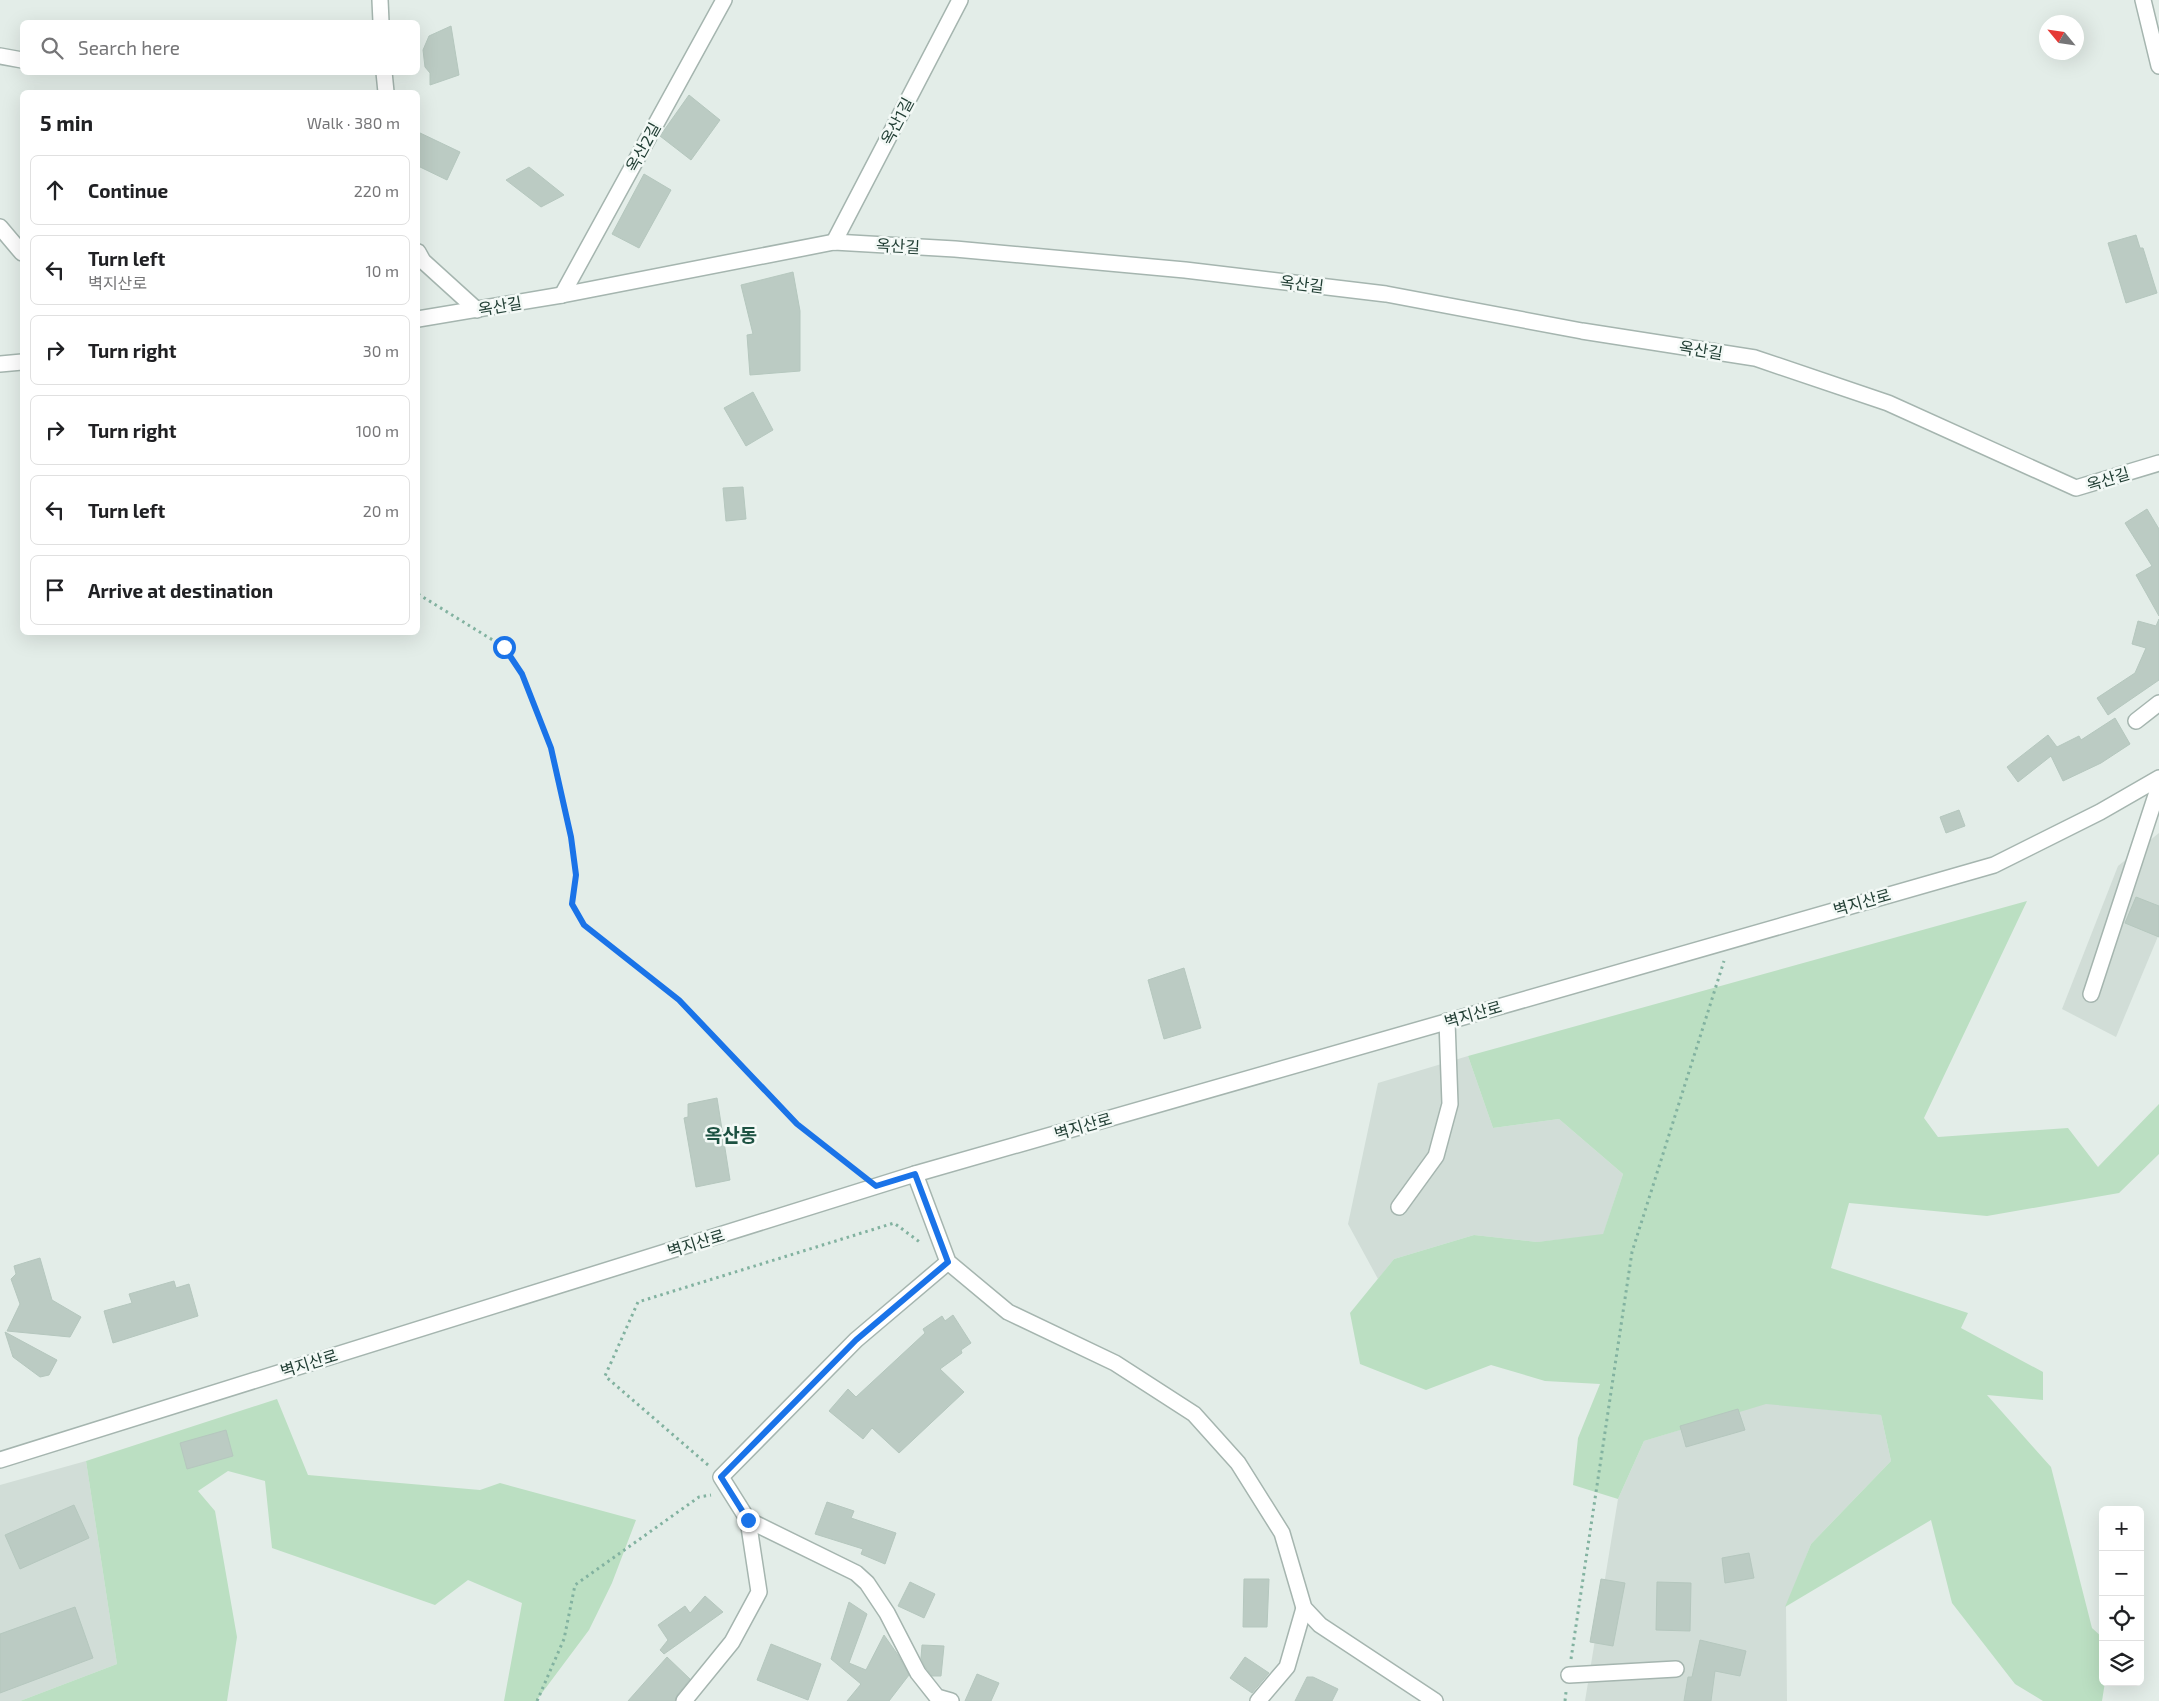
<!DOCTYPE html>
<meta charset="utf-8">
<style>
body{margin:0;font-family:"Exo 2","Noto Sans KR",sans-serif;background:#f2f2f2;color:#202124}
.controls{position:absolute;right:15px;bottom:15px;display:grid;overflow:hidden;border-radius:8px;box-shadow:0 5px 20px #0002}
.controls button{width:45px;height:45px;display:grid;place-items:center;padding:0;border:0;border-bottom:1px solid #e0e0e0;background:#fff;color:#202124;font:25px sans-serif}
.compass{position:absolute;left:2039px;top:15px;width:45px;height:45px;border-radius:50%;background:#fff;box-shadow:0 5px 20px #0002;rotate:299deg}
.stop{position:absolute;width:15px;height:15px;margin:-11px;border:4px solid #1a73e8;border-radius:50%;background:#fff}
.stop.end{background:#1a73e8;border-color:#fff;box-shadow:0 1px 5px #0008}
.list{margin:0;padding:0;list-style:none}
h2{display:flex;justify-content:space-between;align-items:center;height:65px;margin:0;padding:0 20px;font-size:21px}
h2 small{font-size:16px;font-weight:400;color:#757577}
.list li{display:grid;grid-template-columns:32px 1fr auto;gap:15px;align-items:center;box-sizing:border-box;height:70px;margin:0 10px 10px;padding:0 10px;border:1px solid #e0e0e0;border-radius:8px}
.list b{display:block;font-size:19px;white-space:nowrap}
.list p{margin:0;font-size:16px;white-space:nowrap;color:#757577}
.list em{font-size:16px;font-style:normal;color:#757577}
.icon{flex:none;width:28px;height:28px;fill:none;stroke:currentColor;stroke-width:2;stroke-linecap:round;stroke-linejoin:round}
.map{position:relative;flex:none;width:2159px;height:1701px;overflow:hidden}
.search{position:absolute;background:#fff;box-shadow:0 5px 20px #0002;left:20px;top:20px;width:400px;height:55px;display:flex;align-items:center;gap:12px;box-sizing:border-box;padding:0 18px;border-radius:8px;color:#757577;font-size:19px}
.panel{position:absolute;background:#fff;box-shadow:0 5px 20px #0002;left:20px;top:90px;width:400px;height:545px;border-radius:8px}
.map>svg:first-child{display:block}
.built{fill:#d1ddd7}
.green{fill:#bbdfc2}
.building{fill:#bbcbc3;stroke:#b5c7be}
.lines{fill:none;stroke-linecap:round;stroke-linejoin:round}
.minor-casing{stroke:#a5b5af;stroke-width:18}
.path{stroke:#82b2a0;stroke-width:3;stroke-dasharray:2.5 4;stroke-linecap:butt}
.minor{stroke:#fff;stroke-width:15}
.route{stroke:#1a73e8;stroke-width:6}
.labels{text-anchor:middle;stroke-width:5;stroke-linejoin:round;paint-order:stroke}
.street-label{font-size:16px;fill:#223f35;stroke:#f3f9f6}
.quarter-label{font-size:19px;font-weight:bold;fill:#1d5242;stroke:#f3f9f6}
</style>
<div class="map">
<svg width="2159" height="1701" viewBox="0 0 2159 1701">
<rect width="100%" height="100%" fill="#e3ede8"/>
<!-- built -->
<g class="built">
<path d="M2159 833V934L2116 1037 2062 1009 2118 866Z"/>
<path d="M1468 1056 1493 1128 1559 1119 1623 1174 1603 1235 1537 1242 1474 1235 1394 1259 1378 1279 1348 1224 1378 1083Z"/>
<path d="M1766 1403 1881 1415 1891 1461 1811 1544 1786 1607 1787 1701H1585L1618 1499 1644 1441Z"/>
<path d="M86 1461 117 1664 20 1701H0V1485Z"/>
</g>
<!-- green -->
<g class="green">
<path d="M2027 901 1924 1118 1938 1137 2068 1128 2098 1167 2159 1104V1154L2119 1193 1987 1216 1849 1203 1831 1268 1968 1313 1961 1328 2043 1372V1400L1987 1395 2051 1467 2092 1628 2103 1638V1682H2105L2102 1701H2043L2015 1684 1952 1603 1931 1520 1785 1607 1811 1544 1891 1461 1881 1415 1766 1404 1644 1441 1618 1499 1573 1485 1578 1438 1600 1384 1545 1381 1491 1365 1426 1390 1360 1364 1350 1313 1394 1259 1474 1235 1537 1242 1603 1234 1623 1174 1559 1119 1493 1128 1468 1056Z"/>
<path d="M277 1399 308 1475 480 1490 500 1483 636 1520 612 1583 589 1630 536 1701H504L522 1603 468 1580 435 1605 272 1548 265 1481 228 1471 198 1491 215 1511 237 1637 227 1701H20L117 1664 86 1461Z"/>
</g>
<!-- building -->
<g class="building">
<path d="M451 26 459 75 430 85V73L425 67 423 50 429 36Z"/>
<path d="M689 95 720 120 691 160 660 136Z"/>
<path d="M418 132 460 152 447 180 418 166Z"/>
<path d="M529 167 564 195 541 207 506 180Z"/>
<path d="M644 174 671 190 639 248 612 234Z"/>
<path d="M2136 235 2140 248H2143L2157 293 2126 303 2108 243Z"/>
<path d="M793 272 800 311V371L750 375 747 335 753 334 741 285Z"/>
<path d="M753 392 773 430 746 446 724 408Z"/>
<path d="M743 487 746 519 726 521 723 488Z"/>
<path d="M2147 509 2159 529V616L2136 575 2152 566 2125 523Z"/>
<path d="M2159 619V680L2108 715 2097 698 2135 673 2146 648 2132 644 2138 621 2156 626Z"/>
<path d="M2115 718 2130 744 2101 763 2063 781 2051 756 2018 782 2007 767 2048 735 2057 747 2079 736 2081 740Z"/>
<path d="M1959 810 1965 826 1946 833 1940 817Z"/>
<path d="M2136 897 2159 906V937L2125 923Z"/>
<path d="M1184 968 1201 1028 1164 1039 1148 980Z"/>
<path d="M717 1098 730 1180 696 1187 684 1118 688 1117V1104Z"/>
<path d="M40 1258 52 1300 81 1317 70 1337 7 1331 20 1304 11 1279 16 1274 14 1266Z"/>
<path d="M174 1281 176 1288 189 1284 198 1316 113 1343 104 1311 132 1303 129 1294Z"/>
<path d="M953 1315 971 1343 961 1350 962 1353 940 1369 964 1392 899 1453 872 1428 863 1439 829 1411 848 1389 856 1397 925 1333 923 1329 942 1316 945 1321Z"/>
<path d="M5 1332 57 1360 49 1375 40 1377 13 1357Z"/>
<path d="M1738 1409 1745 1430 1686 1447 1680 1426Z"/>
<path d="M226 1430 233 1456 187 1469 180 1443Z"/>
<path d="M827 1502 854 1511 851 1518 896 1533 885 1564 861 1554 863 1549 815 1534Z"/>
<path d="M74 1505 89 1538 20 1569 5 1535Z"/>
<path d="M1749 1553 1754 1578 1725 1583 1722 1558Z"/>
<path d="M1244 1579H1269L1267 1627H1243Z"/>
<path d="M1601 1579 1625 1583 1613 1646 1590 1642Z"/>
<path d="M910 1582 935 1594 924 1618 898 1606Z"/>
<path d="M1657 1582 1691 1583 1690 1631 1656 1630Z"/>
<path d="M705 1596 723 1612 664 1654 660 1650 668 1640 658 1625 685 1606 690 1613Z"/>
<path d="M849 1602 867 1614 849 1663 866 1670 884 1635 898 1655 909 1675 889 1701H847L861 1684 831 1659Z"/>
<path d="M75 1607 93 1658 0 1693V1634Z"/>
<path d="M1700 1640 1746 1651 1740 1676 1715 1671 1711 1701H1684L1688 1677H1692Z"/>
<path d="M771 1644 821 1664 808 1700 757 1680Z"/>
<path d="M922 1645 944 1646 941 1676H932L926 1668 921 1658Z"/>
<path d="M667 1657 690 1679 677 1695 675 1701H628Z"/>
<path d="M1245 1657 1269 1673 1252 1693 1230 1678Z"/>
<path d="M977 1674 999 1683 991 1701H965Z"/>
<path d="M1307 1677H1313L1338 1689 1332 1701H1295Z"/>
</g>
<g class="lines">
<defs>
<g id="minor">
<path d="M380 0 381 22"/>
<path d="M2143 0 2159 66"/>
<path d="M0 56 22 60"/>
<path d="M384 72 386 92"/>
<path d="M0 227 22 253"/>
<path d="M834 242 960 0"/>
<path d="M418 252 423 261 477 310"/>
<path d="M562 295 724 0"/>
<path d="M418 319 562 295 834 242 955 249 1185 270 1386 294 1582 331 1755 358 1888 403 2076 488 2159 463"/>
<path d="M0 364 22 362"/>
<path d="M2136 721 2159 703"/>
<path d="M2091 994 2159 786"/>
<path d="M915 1174 948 1262 1008 1312 1115 1363 1194 1414 1238 1463 1282 1533 1304 1608 1320 1625 1435 1701"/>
<path d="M1399 1207 1436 1156 1450 1104 1447 1021"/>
<path d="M0 1460 915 1174 1994 865 2100 812 2159 778"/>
<path d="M748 1520 856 1573 867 1583 887 1613 918 1673 937 1697 951 1701"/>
<path d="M1569 1675 1676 1669"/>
<path d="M684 1701 732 1642 759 1592 748 1520 721 1477 856 1340 948 1262"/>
<path d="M1258 1701 1287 1667 1304 1608"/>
</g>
</defs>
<!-- minor casing -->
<use href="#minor" class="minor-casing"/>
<!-- path -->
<g class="path">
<path d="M418 594 504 647 522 674 551 749 571 837 575 875 572 904 584 925 679 999 797 1124 860 1174"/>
<path d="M708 1465 605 1376 638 1302 894 1223 921 1243"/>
<path d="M1571 1659 1632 1252 1724 961"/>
<path d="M537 1701 564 1639 575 1585 699 1497 711 1495"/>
<path d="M1565 1701 1566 1692"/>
</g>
<!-- minor -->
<use href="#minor" class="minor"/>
</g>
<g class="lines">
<!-- route -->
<path class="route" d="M504 647 522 674 551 748 571 837 576 875 572 904 584 925 679 1000 797 1124 876 1186 915 1174 948 1262 856 1340 721 1477 748 1520"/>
</g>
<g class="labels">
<!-- street labels -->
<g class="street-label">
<text transform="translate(897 121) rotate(-62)" y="6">옥산1길</text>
<text transform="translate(643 147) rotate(-61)" y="6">옥산2길</text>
<text transform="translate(898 246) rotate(3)" y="6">옥산길</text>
<text transform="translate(1302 284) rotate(7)" y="6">옥산길</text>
<text transform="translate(500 306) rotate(-10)" y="6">옥산길</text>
<text transform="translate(1701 350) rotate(9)" y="6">옥산길</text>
<text transform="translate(2108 479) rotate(-17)" y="6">옥산길</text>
<text transform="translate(1862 902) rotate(-16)" y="6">벽지산로</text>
<text transform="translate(1473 1014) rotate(-16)" y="6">벽지산로</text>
<text transform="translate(1083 1126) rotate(-16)" y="6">벽지산로</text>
<text transform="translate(696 1243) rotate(-17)" y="6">벽지산로</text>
<text transform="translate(309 1363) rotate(-17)" y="6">벽지산로</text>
</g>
<!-- quarter labels -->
<g class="quarter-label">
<text x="731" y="1142">옥산동</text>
</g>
</g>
</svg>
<div class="controls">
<button>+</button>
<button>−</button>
<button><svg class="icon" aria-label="locate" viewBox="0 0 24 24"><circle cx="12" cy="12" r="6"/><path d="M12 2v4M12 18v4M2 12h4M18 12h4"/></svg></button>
<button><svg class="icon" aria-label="layers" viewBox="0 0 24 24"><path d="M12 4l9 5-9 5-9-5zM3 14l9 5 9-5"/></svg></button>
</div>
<svg class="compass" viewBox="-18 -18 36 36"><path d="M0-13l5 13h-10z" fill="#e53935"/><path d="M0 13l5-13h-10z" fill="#757577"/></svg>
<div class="stop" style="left:504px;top:647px"></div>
<div class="stop end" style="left:748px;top:1520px"></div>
<div class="search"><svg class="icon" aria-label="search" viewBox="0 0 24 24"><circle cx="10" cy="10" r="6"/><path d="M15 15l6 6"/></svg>Search here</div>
<section class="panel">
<h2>5 min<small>Walk · 380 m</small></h2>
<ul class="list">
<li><svg class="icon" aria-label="ahead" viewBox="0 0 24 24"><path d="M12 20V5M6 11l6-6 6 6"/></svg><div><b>Continue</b></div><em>220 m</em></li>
<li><svg class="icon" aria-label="left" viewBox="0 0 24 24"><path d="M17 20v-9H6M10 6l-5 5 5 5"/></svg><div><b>Turn left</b><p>벽지산로</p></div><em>10 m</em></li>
<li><svg class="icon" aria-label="right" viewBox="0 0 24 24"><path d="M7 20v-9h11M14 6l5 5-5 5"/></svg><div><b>Turn right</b></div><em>30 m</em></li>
<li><svg class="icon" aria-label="right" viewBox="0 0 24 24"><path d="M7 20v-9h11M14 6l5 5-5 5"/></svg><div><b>Turn right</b></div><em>100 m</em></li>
<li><svg class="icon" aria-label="left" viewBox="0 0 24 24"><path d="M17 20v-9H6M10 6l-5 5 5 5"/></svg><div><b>Turn left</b></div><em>20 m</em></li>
<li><svg class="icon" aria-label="arrive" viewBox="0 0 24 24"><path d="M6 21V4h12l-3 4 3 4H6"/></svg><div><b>Arrive at destination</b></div></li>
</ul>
</section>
</div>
